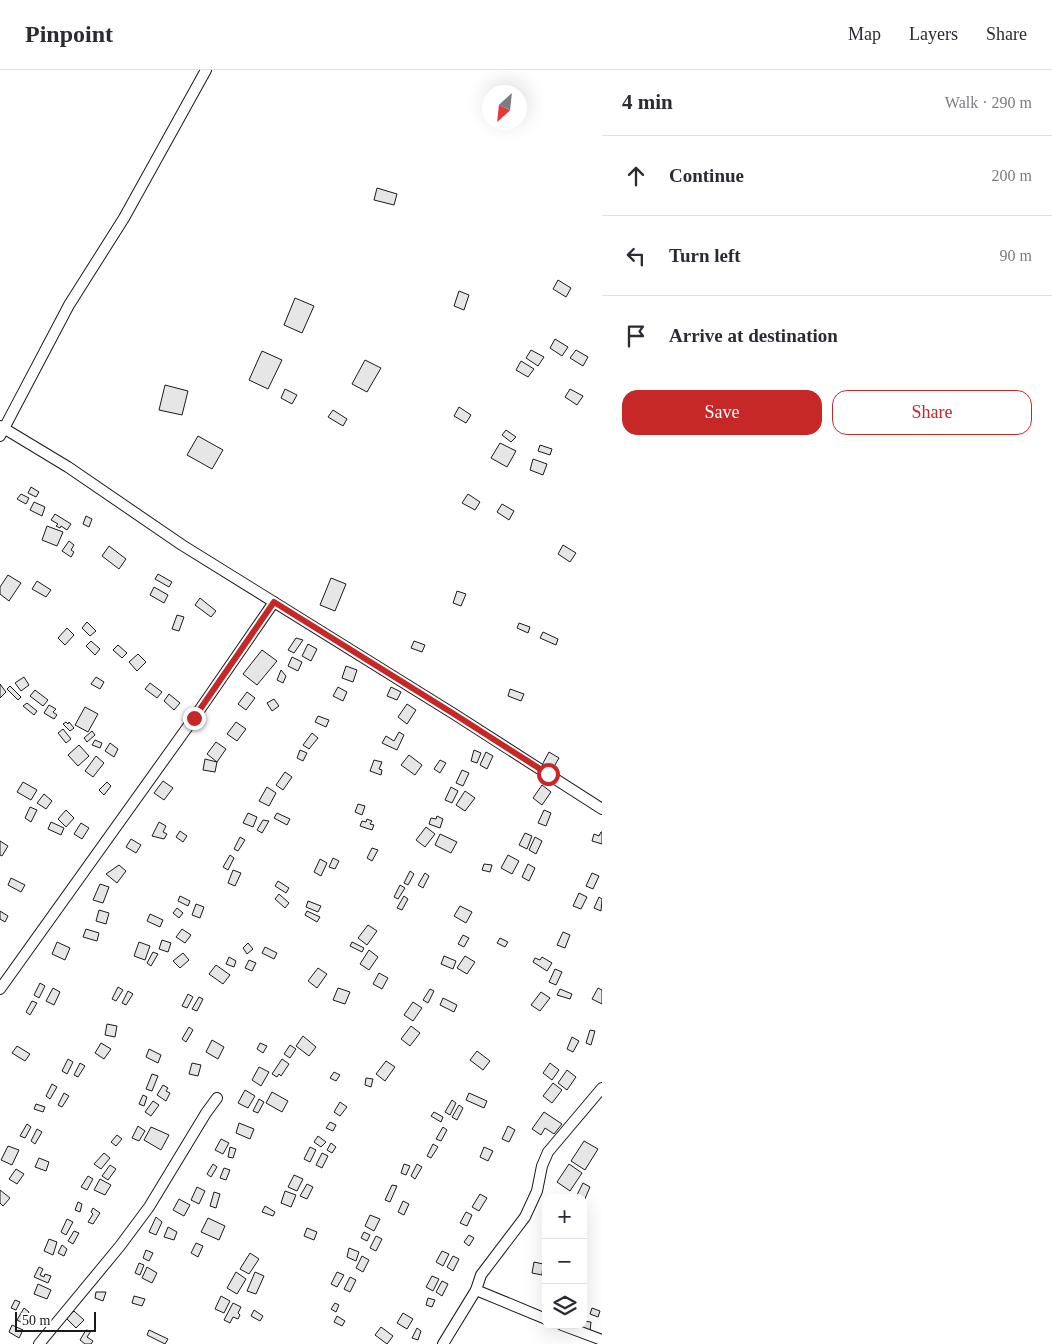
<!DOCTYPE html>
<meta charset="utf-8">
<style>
body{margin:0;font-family:"Times New Roman",serif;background:#f2f2f3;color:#2b2b33}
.controls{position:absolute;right:15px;bottom:15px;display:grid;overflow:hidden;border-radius:10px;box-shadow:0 5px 20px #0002}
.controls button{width:45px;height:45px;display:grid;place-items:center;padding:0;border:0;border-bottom:1px solid #e1e1e2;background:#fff;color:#2b2b33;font:25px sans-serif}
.compass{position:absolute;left:482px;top:15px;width:45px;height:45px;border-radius:50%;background:#fff;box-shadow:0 5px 20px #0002;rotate:207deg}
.scale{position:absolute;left:15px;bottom:12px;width:81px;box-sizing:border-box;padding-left:5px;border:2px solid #1a1a1a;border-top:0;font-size:14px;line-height:18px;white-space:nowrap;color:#1a1a1a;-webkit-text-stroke:4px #fff;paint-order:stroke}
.stop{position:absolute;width:15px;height:15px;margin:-11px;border:4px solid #c62828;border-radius:50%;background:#fff}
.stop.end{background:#c62828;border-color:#fff;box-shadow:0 1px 5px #0008}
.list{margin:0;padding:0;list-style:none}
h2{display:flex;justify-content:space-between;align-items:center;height:65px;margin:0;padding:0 20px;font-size:21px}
h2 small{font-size:16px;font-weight:400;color:#7c7c81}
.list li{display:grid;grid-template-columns:32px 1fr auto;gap:15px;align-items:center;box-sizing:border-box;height:80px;padding:0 20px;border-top:1px solid #e1e1e2}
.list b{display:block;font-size:19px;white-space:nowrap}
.list em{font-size:16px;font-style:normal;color:#7c7c81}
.actions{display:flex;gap:10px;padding:15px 20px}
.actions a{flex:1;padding:11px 0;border:1px solid #c62828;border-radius:15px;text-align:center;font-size:18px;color:#c62828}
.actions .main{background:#c62828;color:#fff}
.icon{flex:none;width:28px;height:28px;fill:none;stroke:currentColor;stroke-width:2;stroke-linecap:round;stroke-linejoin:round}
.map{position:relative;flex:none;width:602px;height:1274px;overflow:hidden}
header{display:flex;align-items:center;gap:30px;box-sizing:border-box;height:70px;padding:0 25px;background:#fff;border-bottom:1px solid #e1e1e2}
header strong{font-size:24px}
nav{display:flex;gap:28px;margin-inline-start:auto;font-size:18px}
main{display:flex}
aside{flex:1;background:#fff}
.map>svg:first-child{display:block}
.building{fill:#e6e6e6;stroke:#1a1a1a}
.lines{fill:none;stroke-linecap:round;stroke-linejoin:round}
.minor-casing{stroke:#1a1a1a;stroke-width:12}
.minor{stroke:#fff;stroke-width:10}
.route{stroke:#c62828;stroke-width:6}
</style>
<header>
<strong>Pinpoint</strong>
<nav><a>Map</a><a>Layers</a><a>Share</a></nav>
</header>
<main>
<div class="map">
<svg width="602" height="1274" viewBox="0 0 602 1274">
<rect width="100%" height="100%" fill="#fff"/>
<!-- building -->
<g class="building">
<path d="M377 118 397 124 394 135 374 130Z"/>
<path d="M558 210 571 218 566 227 553 219Z"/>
<path d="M459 221 469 225 464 240 454 236Z"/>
<path d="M295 228 314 236 302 263 284 255Z"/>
<path d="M555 269 568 277 562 286 550 278Z"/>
<path d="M531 280 544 287 538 296 526 288Z"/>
<path d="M576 280 588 287 583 296 570 288Z"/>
<path d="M262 281 282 290 268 319 249 310Z"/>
<path d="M365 290 381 298 367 322 352 314Z"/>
<path d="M521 291 534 299 528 307 516 300Z"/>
<path d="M165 315 188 321 182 345 159 340Z"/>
<path d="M285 319 297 325 292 334 281 328Z"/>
<path d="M570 319 583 326 577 335 565 327Z"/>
<path d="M459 337 471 345 466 353 454 346Z"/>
<path d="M333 340 347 349 343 356 328 347Z"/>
<path d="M506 360 516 367 511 372 502 365Z"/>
<path d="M198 366 223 380 212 399 187 385Z"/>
<path d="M500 373 516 381 507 397 491 388Z"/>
<path d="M540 375 552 379 550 385 538 381Z"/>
<path d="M533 389 547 394 543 405 530 400Z"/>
<path d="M31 417 39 422 36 427 28 423Z"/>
<path d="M21 424 29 428 26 434 17 429Z"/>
<path d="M468 424 480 432 475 440 462 433Z"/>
<path d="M34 432 45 437 42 446 30 440Z"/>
<path d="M502 434 514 441 509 450 497 442Z"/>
<path d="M55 444 71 454 67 460 61 456 60 458 56 456 58 454 51 450Z"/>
<path d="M86 446 92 449 89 457 83 454Z"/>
<path d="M47 456 63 462 57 476 42 470Z"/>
<path d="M69 471 74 475 71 480 74 482 71 487 62 481Z"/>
<path d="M563 475 576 483 570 492 558 484Z"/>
<path d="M109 476 126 489 119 499 102 486Z"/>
<path d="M158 504 172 512 169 517 155 509Z"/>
<path d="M8 505 21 513 9 531 0 524V517Z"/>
<path d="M331 508 346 514 335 541 320 535Z"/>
<path d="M37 511 51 520 46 527 32 519Z"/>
<path d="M154 517 168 525 164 533 150 525Z"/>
<path d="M457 521 466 524 461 536 453 533Z"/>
<path d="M200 528 216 541 211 547 195 535Z"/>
<path d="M177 545 184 547 179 561 172 559Z"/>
<path d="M87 552 96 561 90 566 82 558Z"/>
<path d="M519 553 530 557 528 563 517 558Z"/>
<path d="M67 558 74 565 65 575 58 568Z"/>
<path d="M543 562 558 569 556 575 540 568Z"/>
<path d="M296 568 303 570 294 583 288 580Z"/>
<path d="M91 571 100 579 95 585 86 576Z"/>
<path d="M414 571 425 575 422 582 411 578Z"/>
<path d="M308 574 317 579 311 591 302 586Z"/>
<path d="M118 575 127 583 122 588 113 580Z"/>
<path d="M262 580 277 591 257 615 243 604Z"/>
<path d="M138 584 146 592 137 601 129 592Z"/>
<path d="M292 587 302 592 298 601 288 596Z"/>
<path d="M346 596 357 600 353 612 342 608Z"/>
<path d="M281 600 286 606 283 613 277 610Z"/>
<path d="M24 607 29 615 21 621 15 613Z"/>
<path d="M96 607 104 612 100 619 91 614Z"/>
<path d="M150 613 162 622 157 628 145 619Z"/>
<path d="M0 614 6 622 0 628Z"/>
<path d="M10 616 21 627 18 630 7 619Z"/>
<path d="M338 617 347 622 343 631 333 626Z"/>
<path d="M391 617 401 622 397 630 387 626Z"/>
<path d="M510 619 524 624 521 631 508 626Z"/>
<path d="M35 620 48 630 43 636 30 626Z"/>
<path d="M247 622 255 628 246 640 238 634Z"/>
<path d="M169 624 180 633 174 640 164 631Z"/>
<path d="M274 629 279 636 272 641 267 633Z"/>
<path d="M27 633 37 641 34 645 23 636Z"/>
<path d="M407 634 416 640 407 654 398 647Z"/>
<path d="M49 635 56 639 53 642 57 645 54 649 44 643Z"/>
<path d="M85 637 98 644 88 662 75 655Z"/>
<path d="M318 646 329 650 326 657 315 652Z"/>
<path d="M66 652 68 654 69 652 74 658 70 661 63 654Z"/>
<path d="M236 652 246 659 237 671 227 664Z"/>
<path d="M63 659 71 669 66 673 58 663Z"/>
<path d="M92 661 95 665 87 672 84 668Z"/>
<path d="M399 662 404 665 397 680 382 673 386 666 394 671Z"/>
<path d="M312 663 318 668 309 679 303 675Z"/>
<path d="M95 670 102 673 100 678 92 675Z"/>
<path d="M216 672 226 679 217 692 207 684Z"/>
<path d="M110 673 118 679 114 687 105 681Z"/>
<path d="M79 675 89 686 78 696 68 685Z"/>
<path d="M300 680 307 683 303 691 297 688Z"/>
<path d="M474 680 481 683 477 693 471 691Z"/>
<path d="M486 682 493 686 487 699 480 695Z"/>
<path d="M549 682 559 688 552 700 542 695Z"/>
<path d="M409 685 422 695 415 705 401 695Z"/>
<path d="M96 686 104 693 93 707 85 701Z"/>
<path d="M205 689 217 692 215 702 203 700Z"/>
<path d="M374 690 382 692 379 699 382 700 381 705 370 701Z"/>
<path d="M440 690 446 693 440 703 434 699Z"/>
<path d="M462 700 469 703 463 716 456 713Z"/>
<path d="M285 702 292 707 283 720 276 715Z"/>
<path d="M163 711 173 718 164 730 154 723Z"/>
<path d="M23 712 37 720 31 730 17 722Z"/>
<path d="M107 712 111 716 104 725 99 720Z"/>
<path d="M542 715 551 722 542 735 533 728Z"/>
<path d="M267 717 276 723 269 736 259 731Z"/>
<path d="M451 717 458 721 452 733 445 730Z"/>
<path d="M465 721 475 728 465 741 456 735Z"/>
<path d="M44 724 52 731 46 739 37 733Z"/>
<path d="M358 734 365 736 362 745 355 742Z"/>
<path d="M30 737 37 740 31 752 25 748Z"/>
<path d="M66 740 74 748 66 757 58 749Z"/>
<path d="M544 740 551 743 546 756 538 753Z"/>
<path d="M248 743 257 747 253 757 243 753Z"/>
<path d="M277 743 290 749 287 755 274 748Z"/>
<path d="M437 746 443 749 440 758 429 754 431 748 436 749Z"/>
<path d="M367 749 372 751 370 754 374 755 372 760 360 756 362 751 366 752Z"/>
<path d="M263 750 269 751 262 763 257 760Z"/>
<path d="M51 752 64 758 61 765 48 759Z"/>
<path d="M159 752 166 756 163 762 167 764 164 769 152 766Z"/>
<path d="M81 753 89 758 82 769 74 764Z"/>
<path d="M426 757 435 764 425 777 416 770Z"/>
<path d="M180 761 187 766 183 772 176 767Z"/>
<path d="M601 762H602V774L592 771 594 764 599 766Z"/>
<path d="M525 763 532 766 527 779 519 775Z"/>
<path d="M440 764 457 772 451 783 435 775Z"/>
<path d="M240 767 245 770 238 781 234 779Z"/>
<path d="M535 767 542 771 536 784 529 780Z"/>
<path d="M131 769 141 775 136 783 126 777Z"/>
<path d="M0 771 8 776 2 786 0 785Z"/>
<path d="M372 778 378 780 372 791 367 788Z"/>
<path d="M230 785 234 788 228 800 223 797Z"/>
<path d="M508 785 519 791 512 804 501 798Z"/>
<path d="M333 788 339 791 335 799 329 797Z"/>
<path d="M320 789 327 793 321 806 314 802Z"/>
<path d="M484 794 492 795 490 802 482 800Z"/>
<path d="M528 794 535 798 529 811 522 807Z"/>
<path d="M119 795 126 801 117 813 106 804Z"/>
<path d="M233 800 241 803 235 816 228 813Z"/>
<path d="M410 801 414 804 408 815 404 813Z"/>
<path d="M425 803 429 806 423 818 418 815Z"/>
<path d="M592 803 599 806 593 819 586 816Z"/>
<path d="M11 808 25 815 21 822 8 815Z"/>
<path d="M278 811 289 818 286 823 275 816Z"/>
<path d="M100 814 109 817 103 833 93 830Z"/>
<path d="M400 815 405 818 398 829 394 827Z"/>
<path d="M579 823 587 827 581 839 573 836Z"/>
<path d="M279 824 289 833 285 838 275 829Z"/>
<path d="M180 826 190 831 188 836 178 831Z"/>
<path d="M404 826 408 829 402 840 397 838Z"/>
<path d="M599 827 602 829 601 841 594 838Z"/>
<path d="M308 831 321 836 318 842 306 837Z"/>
<path d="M196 834 204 837 200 848 192 845Z"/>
<path d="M460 836 472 842 466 853 454 846Z"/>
<path d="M177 838 183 843 179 848 173 843Z"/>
<path d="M99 840 109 843 106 854 96 851Z"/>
<path d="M0 841 8 846 5 852 0 849Z"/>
<path d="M307 841 320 847 317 852 305 845Z"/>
<path d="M150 844 163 850 160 857 147 851Z"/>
<path d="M368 855 377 861 367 875 358 868Z"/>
<path d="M86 859 99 863 97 871 83 867Z"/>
<path d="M182 859 191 865 185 873 176 867Z"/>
<path d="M563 862 570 865 565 878 557 875Z"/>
<path d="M463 865 469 868 464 877 458 874Z"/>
<path d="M500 868 508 872 505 877 497 873Z"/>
<path d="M162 870 171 873 168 882 159 879Z"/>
<path d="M57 872 70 878 65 890 52 884Z"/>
<path d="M139 872 150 876 145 890 134 886Z"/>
<path d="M352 872 364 878 362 882 350 876Z"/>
<path d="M248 873 253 879 247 884 243 878Z"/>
<path d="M265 877 277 883 274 889 262 883Z"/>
<path d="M369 880 378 887 369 900 360 894Z"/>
<path d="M153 882 158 884 151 896 147 893Z"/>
<path d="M183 883 189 890 180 898 173 891Z"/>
<path d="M444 886 456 891 453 899 441 894Z"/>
<path d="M465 886 475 892 467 904 457 898Z"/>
<path d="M229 887 236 891 234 897 226 894Z"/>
<path d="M542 887 552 893 547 901 533 892 535 888 540 890Z"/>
<path d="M249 890 256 893 252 901 245 898Z"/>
<path d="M216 895 230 905 223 914 209 904Z"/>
<path d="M318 898 327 904 317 918 308 911Z"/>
<path d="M555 899 562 902 556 915 549 912Z"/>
<path d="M379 903 388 908 382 919 373 914Z"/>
<path d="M40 913 45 916 39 928 34 925Z"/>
<path d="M118 917 123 920 116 931 112 929Z"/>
<path d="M53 918 60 922 54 935 46 931Z"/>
<path d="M338 918 350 922 345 934 333 930Z"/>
<path d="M598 918 602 920V934L592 929Z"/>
<path d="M430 919 434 921 428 933 423 930Z"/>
<path d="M560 919 572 924 570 929 557 925Z"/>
<path d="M128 921 133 924 126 935 122 933Z"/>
<path d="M541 922 550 928 540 941 531 935Z"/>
<path d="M188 924 193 927 187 938 182 936Z"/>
<path d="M199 927 203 929 197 941 192 939Z"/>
<path d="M443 928 457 935 454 942 440 935Z"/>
<path d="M32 931 37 933 30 945 26 942Z"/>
<path d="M413 932 422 938 413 951 404 945Z"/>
<path d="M107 954 117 956 115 967 105 965Z"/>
<path d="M411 956 420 963 410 976 401 969Z"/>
<path d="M189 957 193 960 186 972 182 969Z"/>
<path d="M590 960 595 961 591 975 586 973Z"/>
<path d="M303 966 316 977 309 986 296 976Z"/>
<path d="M572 967 579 971 573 982 567 979Z"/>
<path d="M212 970 224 977 218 989 206 982Z"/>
<path d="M101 973 111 979 104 989 95 983Z"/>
<path d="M260 973 267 976 263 983 257 979Z"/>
<path d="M290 975 296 979 290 988 284 984Z"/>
<path d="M17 976 30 984 25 991 12 983Z"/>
<path d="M149 979 161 985 158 993 146 987Z"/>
<path d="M477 981 490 991 483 1000 470 990Z"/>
<path d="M68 989 73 992 67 1004 62 1001Z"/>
<path d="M282 989 289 994 281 1006 279 1004 277 1007 272 1004Z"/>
<path d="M386 991 395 997 385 1011 376 1004Z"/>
<path d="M80 993 85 996 78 1007 74 1005Z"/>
<path d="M192 993 201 995 198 1006 189 1004Z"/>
<path d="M550 993 559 1000 552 1010 543 1003Z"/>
<path d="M259 997 269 1002 261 1016 252 1010Z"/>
<path d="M567 1000 576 1007 567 1020 558 1013Z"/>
<path d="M334 1002 340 1005 336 1011 330 1008Z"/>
<path d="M152 1004 158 1006 152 1021 146 1019Z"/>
<path d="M366 1008 373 1009 371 1017 365 1015Z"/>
<path d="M553 1013 562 1020 552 1033 543 1026Z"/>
<path d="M52 1014 57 1017 50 1029 46 1026Z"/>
<path d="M163 1015 168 1018 166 1021 170 1023 166 1031 157 1025Z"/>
<path d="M245 1020 255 1026 248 1038 238 1033Z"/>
<path d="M272 1022 288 1031 282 1042 266 1033Z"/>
<path d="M64 1023 69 1026 62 1037 58 1035Z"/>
<path d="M469 1023 487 1031 484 1038 466 1030Z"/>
<path d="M143 1025 147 1027 144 1036 139 1034Z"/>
<path d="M259 1029 264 1032 258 1043 253 1041Z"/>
<path d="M452 1030 456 1033 450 1045 445 1042Z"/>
<path d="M153 1031 159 1035 151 1046 145 1042Z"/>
<path d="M340 1032 347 1037 340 1046 334 1042Z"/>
<path d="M36 1034 45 1037 43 1042 34 1039Z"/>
<path d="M459 1035 463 1038 457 1050 452 1047Z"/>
<path d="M434 1042 443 1047 441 1052 431 1046Z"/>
<path d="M544 1042 562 1054 554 1064 545 1058 541 1065 532 1059Z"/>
<path d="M330 1052 336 1055 333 1061 326 1058Z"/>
<path d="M239 1053 254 1059 250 1069 236 1063Z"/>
<path d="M27 1054 31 1057 25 1068 20 1066Z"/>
<path d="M138 1056 145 1061 139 1071 132 1068Z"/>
<path d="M508 1056 515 1060 509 1072 502 1069Z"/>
<path d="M151 1057 169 1065 161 1080 144 1070Z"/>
<path d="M443 1057 447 1060 441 1071 436 1069Z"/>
<path d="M37 1059 42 1062 35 1074 31 1071Z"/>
<path d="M117 1065 122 1069 116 1076 111 1072Z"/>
<path d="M318 1066 326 1072 321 1077 314 1072Z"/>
<path d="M221 1069 229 1073 223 1084 215 1080Z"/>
<path d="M584 1071 598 1079 585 1100 571 1091Z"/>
<path d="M331 1073 336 1077 332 1083 327 1080Z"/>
<path d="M433 1074 438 1077 431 1088 427 1086Z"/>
<path d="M8 1076 19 1080 12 1095 1 1090Z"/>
<path d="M230 1077 236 1079 233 1088 228 1087Z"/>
<path d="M310 1077 316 1080 310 1092 304 1089Z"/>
<path d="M484 1077 493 1081 488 1091 480 1087Z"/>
<path d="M104 1083 110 1088 101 1099 94 1094Z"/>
<path d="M322 1083 328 1086 322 1098 316 1095Z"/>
<path d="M39 1088 49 1092 46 1101 35 1097Z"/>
<path d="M213 1094 217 1097 211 1107 207 1104Z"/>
<path d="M404 1094 410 1096 406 1105 401 1103Z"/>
<path d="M417 1094 422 1097 415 1109 411 1106Z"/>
<path d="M569 1094 582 1103 570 1121 557 1112Z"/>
<path d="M110 1095 116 1099 108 1110 102 1106Z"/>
<path d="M224 1098 230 1100 226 1110 220 1108Z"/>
<path d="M16 1099 24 1104 17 1114 9 1109Z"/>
<path d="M294 1105 303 1109 297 1121 288 1117Z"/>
<path d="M88 1106 93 1109 87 1120 81 1117Z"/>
<path d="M100 1109 111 1115 105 1125 94 1120Z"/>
<path d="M583 1113 590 1117 584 1131 583 1128 576 1127Z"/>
<path d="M307 1114 313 1117 307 1129 300 1126Z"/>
<path d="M392 1115 397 1116 390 1132 385 1130Z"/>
<path d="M197 1117 205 1121 199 1134 191 1130Z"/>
<path d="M0 1120 10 1128 3 1136 0 1133Z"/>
<path d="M285 1121 296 1125 291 1137 281 1133Z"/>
<path d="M214 1122 220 1124 216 1138 210 1136Z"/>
<path d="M480 1124 487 1128 479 1141 472 1137Z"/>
<path d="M179 1129 190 1135 184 1146 173 1140Z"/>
<path d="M403 1131 409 1134 404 1145 398 1142Z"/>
<path d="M78 1132 82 1134 80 1142 75 1140Z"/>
<path d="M265 1136 275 1142 273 1146 262 1142Z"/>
<path d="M93 1138 100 1143 93 1154 88 1152 93 1144 91 1142Z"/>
<path d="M466 1142 472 1145 467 1156 460 1153Z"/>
<path d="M370 1145 380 1149 374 1161 365 1156Z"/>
<path d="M156 1147 162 1152 156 1165 149 1162Z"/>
<path d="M208 1148 225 1156 219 1170 201 1162Z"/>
<path d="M67 1149 73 1152 66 1165 61 1162Z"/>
<path d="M168 1157 177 1162 174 1170 164 1167Z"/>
<path d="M307 1158 317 1162 314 1170 304 1166Z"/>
<path d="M74 1161 79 1163 73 1174 68 1171Z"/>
<path d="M364 1162 370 1165 367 1171 361 1168Z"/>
<path d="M469 1165 474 1168 469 1176 464 1172Z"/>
<path d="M376 1166 382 1169 376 1181 370 1178Z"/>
<path d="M49 1169 57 1172 53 1185 44 1181Z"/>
<path d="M196 1173 203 1176 198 1187 191 1183Z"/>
<path d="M62 1175 67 1179 64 1186 58 1183Z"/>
<path d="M349 1178 359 1182 356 1191 347 1187Z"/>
<path d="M146 1180 153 1183 149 1191 143 1188Z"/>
<path d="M442 1181 449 1184 443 1196 436 1192Z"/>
<path d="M250 1183 259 1189 249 1204 240 1199Z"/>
<path d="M362 1186 369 1190 363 1202 356 1198Z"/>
<path d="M453 1186 459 1189 453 1201 447 1197Z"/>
<path d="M534 1192 543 1194 542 1205 532 1203Z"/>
<path d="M139 1193 144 1195 140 1205 135 1203Z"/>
<path d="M39 1197 43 1199 40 1205 44 1207 45 1204 51 1206 48 1213 34 1207Z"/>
<path d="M147 1197 157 1203 152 1213 142 1208Z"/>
<path d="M236 1202 246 1209 237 1224 227 1218Z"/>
<path d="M255 1202 264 1206 256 1224 247 1221Z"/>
<path d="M337 1202 344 1205 337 1217 331 1214Z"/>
<path d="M432 1206 439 1209 433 1221 426 1217Z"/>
<path d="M350 1207 356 1210 350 1222 344 1219Z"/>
<path d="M442 1211 448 1214 442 1226 436 1222Z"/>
<path d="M38 1214 51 1220 47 1229 34 1224Z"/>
<path d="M96 1222H106L103 1231 95 1228Z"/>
<path d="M134 1226 145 1229 142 1236 132 1233Z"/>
<path d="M221 1226 230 1231 224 1243 215 1239Z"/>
<path d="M428 1228 435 1230 432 1237 426 1235Z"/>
<path d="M15 1230 20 1232 16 1240 11 1238Z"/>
<path d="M233 1233 241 1237 238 1243 240 1245 238 1249 233 1247 230 1253 224 1250Z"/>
<path d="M335 1233 339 1235 336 1242 331 1239Z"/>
<path d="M24 1238 29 1242 23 1253 17 1250Z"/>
<path d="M592 1238 600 1241 598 1247 590 1244Z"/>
<path d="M254 1240 263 1246 260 1251 251 1246Z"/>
<path d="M74 1241 84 1250 76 1258 66 1248Z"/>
<path d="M403 1243 413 1249 407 1259 397 1253Z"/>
<path d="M337 1246 345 1251 342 1256 334 1252Z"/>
<path d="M583 1251 591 1252 590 1261 576 1255H583Z"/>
<path d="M12 1255 23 1260 19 1268 9 1262Z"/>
<path d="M381 1257 393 1266 387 1274 375 1265Z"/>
<path d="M417 1258 421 1261 418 1270 412 1268Z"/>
<path d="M86 1260 91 1261 87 1267 93 1271 91 1274H85L80 1270Z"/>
<path d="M149 1260 168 1269 165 1274 147 1265Z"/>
</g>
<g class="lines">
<defs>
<g id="minor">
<path d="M0 356 68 397 182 475 454 644 602 739"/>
<path d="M0 366 69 235 124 148 206 0"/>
<path d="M0 919 194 648 274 532"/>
<path d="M476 1220 546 1249"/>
<path d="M562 1255 602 1270"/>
<path d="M39 1274 120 1176 149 1137 206 1043 217 1028"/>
<path d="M443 1274 476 1220 481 1205 525 1147 537 1121 542 1096 548 1082 602 1018"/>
</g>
</defs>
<!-- minor casing -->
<use href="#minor" class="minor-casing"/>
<!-- minor -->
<use href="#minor" class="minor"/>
</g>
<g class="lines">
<!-- route -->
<path class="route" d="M194 648 274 532 454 644 548 704"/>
</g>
</svg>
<div class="controls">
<button>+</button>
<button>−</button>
<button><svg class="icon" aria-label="layers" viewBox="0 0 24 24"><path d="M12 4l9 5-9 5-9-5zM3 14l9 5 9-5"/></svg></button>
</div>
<svg class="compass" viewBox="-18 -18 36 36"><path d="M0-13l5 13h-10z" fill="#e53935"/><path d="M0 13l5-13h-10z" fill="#7c7c81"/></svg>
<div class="scale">50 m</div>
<div class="stop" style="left:548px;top:704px"></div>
<div class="stop end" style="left:194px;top:648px"></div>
</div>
<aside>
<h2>4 min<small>Walk · 290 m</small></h2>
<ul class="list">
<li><svg class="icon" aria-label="ahead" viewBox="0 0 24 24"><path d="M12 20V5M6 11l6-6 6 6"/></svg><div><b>Continue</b></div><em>200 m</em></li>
<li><svg class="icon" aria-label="left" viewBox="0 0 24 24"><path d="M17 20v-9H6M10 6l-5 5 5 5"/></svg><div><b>Turn left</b></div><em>90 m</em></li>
<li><svg class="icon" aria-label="arrive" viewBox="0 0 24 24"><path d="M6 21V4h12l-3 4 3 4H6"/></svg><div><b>Arrive at destination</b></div></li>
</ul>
<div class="actions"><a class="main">Save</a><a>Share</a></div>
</aside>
</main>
